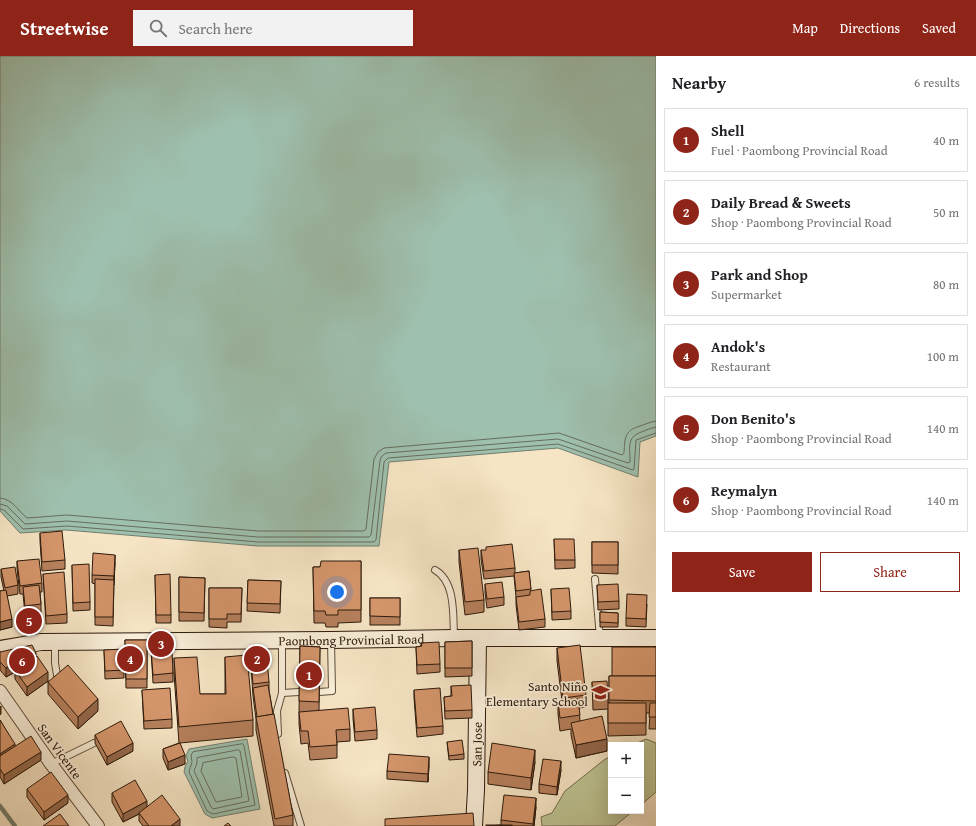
<!DOCTYPE html>
<meta charset="utf-8">
<style>
body{margin:0;font-family:"Gentium Book Plus",serif;background:#f2f2f2;color:#202124}
.controls{position:absolute;right:12px;bottom:12px;display:grid;overflow:hidden;border-radius:0px;box-shadow:0 4px 16px #0002}
.controls button{width:36px;height:36px;display:grid;place-items:center;padding:0;border:0;border-bottom:1px solid #e0e0e0;background:#fff;color:#202124;font:20px sans-serif}
.you{position:absolute;left:337px;top:536px;width:14px;height:14px;margin:-10px;border:3px solid #fff;border-radius:50%;background:#1a73e8;box-shadow:0 0 0 6px #1a73e833}
.badge{display:grid;place-items:center;width:26px;height:26px;border-radius:50%;background:#8f2418;color:#fff;font-size:13px;font-weight:700}
.pin{position:absolute;translate:-50% -50%;border:2px solid #fff;box-shadow:0 1px 4px #0006}
.list{margin:0;padding:0;list-style:none}
h2{display:flex;justify-content:space-between;align-items:center;height:52px;margin:0;padding:0 16px;font-size:17px}
h2 small{font-size:13px;font-weight:400;color:#757577}
.list li{display:grid;grid-template-columns:26px 1fr auto;gap:12px;align-items:center;box-sizing:border-box;height:64px;margin:0 8px 8px;padding:0 8px;border:1px solid #e0e0e0;border-radius:0px}
.list b{display:block;font-size:15px;white-space:nowrap}
.list p{margin:0;font-size:13px;white-space:nowrap;color:#757577}
.list em{font-size:13px;font-style:normal;color:#757577}
.actions{display:flex;gap:8px;padding:12px 16px}
.actions a{flex:1;padding:9px 0;border:1px solid #8f2418;border-radius:0px;text-align:center;font-size:14px;color:#8f2418}
.actions .main{background:#8f2418;color:#fff}
.icon{flex:none;width:22px;height:22px;fill:none;stroke:currentColor;stroke-width:2;stroke-linecap:round;stroke-linejoin:round}
.map{position:relative;flex:none;width:656px;height:770px;overflow:hidden}
header{display:flex;align-items:center;gap:24px;box-sizing:border-box;height:56px;padding:0 20px;background:#8f2418;color:#fff}
header strong{font-size:19px}
nav{display:flex;gap:22px;margin-inline-start:auto;font-size:14px}
.search{width:280px;height:36px;background:#f2f2f2;display:flex;align-items:center;gap:10px;box-sizing:border-box;padding:0 14px;border-radius:0px;color:#757577;font-size:15px}
main{display:flex}
aside{flex:1;background:#fff}
.map>svg:first-child{display:block}
.green{fill:#bec493;stroke:#766f50}
.water{fill:#9ec0ae;stroke:#717e6d}
.lines{fill:none;stroke-linecap:round;stroke-linejoin:round}
.shore{stroke:#666d5d;stroke-width:1}
.stream{stroke:#717e6d;stroke-width:4.5}
.lane-casing{stroke:#5f4d3a;stroke-width:8}
.street-casing{stroke:#5f4d3a;stroke-width:14}
.secondary-casing{stroke:#2d1a0c;stroke-width:18}
.lane{stroke:#f9eed9;stroke-width:6}
.street{stroke:#f9eed9;stroke-width:12}
.secondary{stroke:#f9eed9;stroke-width:16}
.wall{fill:#b6805c;stroke:#2d1a0c}
.shaded-wall{fill:#94684b;stroke:#2d1a0c}
.building{fill:#d4956b;stroke:#2d1a0c}
.labels{text-anchor:middle;stroke-width:3.5;stroke-linejoin:round;paint-order:stroke}
.street-label{font-size:13px;fill:#2d1a0c;stroke:#f9eed9}
.poi-label{font-size:13px;fill:#2d1a0c;stroke:#f9eed9;text-anchor:end}
</style>
<header>
<strong>Streetwise</strong>
<div class="search"><svg class="icon" aria-label="search" viewBox="0 0 24 24"><circle cx="10" cy="10" r="6"/><path d="M15 15l6 6"/></svg>Search here</div>
<nav><a>Map</a><a>Directions</a><a>Saved</a></nav>
</header>
<main>
<div class="map">
<svg width="656" height="770" viewBox="0 0 656 770">
<rect width="100%" height="100%" fill="#f6e5c5"/>
<filter id="stains"><feTurbulence type="fractalNoise" baseFrequency=".005" numOctaves="4"/><feColorMatrix values="0 0 0 0 .2 0 0 0 0 .09 0 0 0 0 .02 0 0 0 .5 -.17"/></filter>
<radialGradient id="worn" r=".72"><stop offset=".6" stop-color="#630" stop-opacity="0"/><stop offset="1" stop-color="#630" stop-opacity=".3"/></radialGradient>
<!-- green -->
<g class="green">
<path d="M646 683 656 687V736L641 749V689H633Z"/>
<path d="M611 700V755H633L615 770H542L541 761 552 757 565 735 604 704Z"/>
</g>
<!-- water -->
<g class="water">
<path d="M0 0H656V380L640 386 638 421 558 392 389 406 379 490H258L66 474 20 477 0 455Z"/>
<path d="M247 683 260 753 212 762 205 758 184 716 185 711 188 705 186 700 189 693Z"/>
</g>
<g class="lines">
<!-- shore -->
<g class="shore">
<path d="M0 442C13 443 18 455 27 462L67 459 258 475H364L366 473 374 403 378 396 384 392 559 377 622 399 624 397C625 382 624 375 640 370 646 368 650 366 656 365"/>
<path d="M0 448 7 450 25 468 67 465 258 481H369L371 479 380 405 381 401 386 397 558 383 628 407 630 406C630 389 626 381 644 375 648 373 652 372 656 371"/>
<path d="M0 453 4 454 23 473 67 470 258 486H374L376 484 384 406 388 402 558 388 633 414 634 413 636 384 656 377"/>
<path d="M243 688 244 690 255 749 213 758 207 755 189 716 192 706 191 699 193 696Z"/>
<path d="M239 694 240 695 249 745 213 753 211 751 194 715 197 707V702Z"/>
<path d="M233 701 236 702 242 741 216 746 201 715 203 707Z"/>
</g>
<!-- stream -->
<path class="stream" d="M0 750 15 770"/>
<defs>
<g id="lane">
<path d="M435 514C456 526 453 560 454 582"/>
<path d="M595 523 600 582"/>
<path d="M282 585V637L299 636"/>
<path d="M55 586V607L57 619"/>
<path d="M319 636 332 635 331 584"/>
<path d="M278 678 277 655 282 637"/>
<path d="M51 708 94 687"/>
<path d="M285 717 301 770"/>
</g>
<path id="street" d="M0 635 51 708 98 770"/>
<g id="secondary">
<path id="s1" d="M0 593 41 586 331 584 454 582H656"/>
<path id="s2" d="M474 770 476 734 478 582"/>
</g>
</defs>
<!-- lane casing -->
<use href="#lane" class="lane-casing"/>
<!-- street casing -->
<use href="#street" class="street-casing"/>
<!-- secondary casing -->
<use href="#secondary" class="secondary-casing"/>
<!-- lane -->
<use href="#lane" class="lane"/>
<!-- street -->
<use href="#street" class="street"/>
<!-- secondary -->
<use href="#secondary" class="secondary"/>
</g>
<!-- wall -->
<g class="wall">
<path d="M40 477 65 504V513L42 515 40 485Z"/>
<path d="M554 483 575 504V512L555 513Z"/>
<path d="M592 486H618V518L592 517Z"/>
<path d="M459 494 484 544V556L465 559 459 506Z"/>
<path d="M481 494 515 512V517L529 515 531 535 545 563V571L519 574 516 549V541L514 520 484 523 481 503Z"/>
<path d="M17 505 42 527V536H40L41 548V557L25 558 23 538H20L17 513Z"/>
<path d="M361 505V566L338 567V571H326L325 567H314L313 511H320Z"/>
<path d="M115 507 114 524 113 570 95 569V528L92 527V519Z"/>
<path d="M72 509 90 546V554L73 555Z"/>
<path d="M1 513 18 529V538L7 540 12 571 0 574V535H4L1 521Z"/>
<path d="M43 518 67 558V567L46 568Z"/>
<path d="M155 519 171 559V567H156Z"/>
<path d="M179 521 205 522 204 565H179Z"/>
<path d="M248 524 281 525 280 557 247 555Z"/>
<path d="M485 528 504 541V549L487 552 485 537Z"/>
<path d="M597 529 619 545V553L598 554Z"/>
<path d="M209 532H242L241 566H227V572L209 571Z"/>
<path d="M551 533 571 555V563L552 564Z"/>
<rect x="370" y="542" width="30" height="27"/>
<path d="M647 548 646 571 626 570V562Z"/>
<path d="M600 556 618 557V571H600Z"/>
<path d="M125 584H147V632H126Z"/>
<path d="M472 585V620L445 621V586Z"/>
<path d="M421 587 440 608V616L417 618 416 591 421 590Z"/>
<path d="M300 590 320 591 319 654 350 673V685L337 686V702L310 704 308 687 301 688 299 668V658Z"/>
<path d="M656 591V673H649L650 657H646V679L608 680V653L593 654 592 626 608 640V647H609V620H612Z"/>
<path d="M557 592 586 639V651L579 652 580 665 607 695 576 702 571 679V673L560 675 558 658V646L562 645 557 605Z"/>
<path d="M151 593 167 595 173 617V626L153 627Z"/>
<path d="M104 594 124 614V622L105 623Z"/>
<path d="M250 595 269 626V634L273 658 293 759V770H274L256 674V663L253 640Z"/>
<path d="M0 596 36 600 48 625 27 640 15 623V616L6 621 0 614Z"/>
<path d="M225 601 253 664V680L180 687 185 708 168 714 163 702V693L179 687 174 618V602L200 638H225Z"/>
<path d="M48 626 98 655 78 673 48 638Z"/>
<path d="M451 630 472 654V662L445 663 444 641 451 640Z"/>
<path d="M142 634 172 663V672L144 673Z"/>
<path d="M414 634 443 670V678L417 681 414 642Z"/>
<path d="M353 653 377 674V683L355 685 353 662Z"/>
<path d="M0 664 15 690 41 704 4 728 0 721Z"/>
<path d="M95 679 133 695 107 709 95 687Z"/>
<path d="M447 686 464 698V703L449 704Z"/>
<path d="M535 706 531 734 488 728V716Z"/>
<path d="M429 709 428 726 387 723V715Z"/>
<path d="M561 714 557 739 539 737V728Z"/>
<path d="M27 733 68 747 44 764 27 741Z"/>
<path d="M112 737 147 751 180 770H143L139 765V758L123 766 112 746Z"/>
<path d="M536 751 534 770H486L501 769V764Z"/>
</g>
<!-- shaded-wall -->
<g class="shaded-wall">
<path d="M115 499V507L114 529V520Z"/>
<path d="M12 563V571L0 574V566Z"/>
<path d="M36 597V605L15 614V616L6 621V612Z"/>
<path d="M48 616V625L27 640V631Z"/>
<path d="M98 643V655L78 673V661Z"/>
<path d="M1 650V658L0 659V651Z"/>
<path d="M607 683V695L576 702V689Z"/>
<path d="M133 687V695L107 709V701Z"/>
<path d="M15 688V696L0 706V698Z"/>
<path d="M535 694V706L531 734V722Z"/>
<path d="M41 696V704L4 728V719Z"/>
<path d="M185 699V708L168 714V706Z"/>
<path d="M429 701V709L428 726V718Z"/>
<path d="M561 705V714L557 739V731Z"/>
<path d="M68 739V747L44 764V756Z"/>
<path d="M536 742V751L534 770H533Z"/>
<path d="M147 745V754L139 757V758L123 766V758Z"/>
<path d="M180 763V770H171Z"/>
</g>
<!-- building -->
<g class="building">
<path d="M62 475 65 504 42 506 40 477Z"/>
<path d="M554 483H574L575 504H555Z"/>
<rect x="592" y="486" width="26" height="23"/>
<path d="M512 488 515 512 484 515 481 494H486V491Z"/>
<path d="M478 492 484 544 465 546 459 494Z"/>
<path d="M93 497 115 499 114 520 92 519Z"/>
<path d="M39 503 42 527 20 530 17 505Z"/>
<path d="M321 505H361V554H338V559H326L325 555H314L313 511H320Z"/>
<path d="M89 508 90 546 73 547 72 509Z"/>
<path d="M15 511 18 529 5 532 1 513Z"/>
<path d="M529 515 531 533 516 535 514 517Z"/>
<path d="M64 516 67 558 46 560 43 518Z"/>
<path d="M170 518 171 559H156L155 519Z"/>
<path d="M179 521 205 522 204 557 179 556Z"/>
<path d="M95 523 114 524 113 561H95Z"/>
<path d="M248 524 281 525 280 548 247 547Z"/>
<path d="M502 526 504 541 487 543 485 528Z"/>
<path d="M618 528 619 545 598 546 597 529Z"/>
<path d="M39 529 41 548 25 550 23 531Z"/>
<path d="M209 532H242L241 558H227V563H209Z"/>
<path d="M569 532 571 555 552 556 551 533Z"/>
<path d="M541 533 545 563 519 566 516 541 530 539V535Z"/>
<path d="M6 534 12 563 0 566V535Z"/>
<path d="M627 538 647 539 646 563 626 562Z"/>
<path d="M370 542H400V561L370 560Z"/>
<path d="M600 556 618 557V567L600 566Z"/>
<path d="M125 584H147V623H126Z"/>
<path d="M472 585V612H445V586Z"/>
<path d="M439 586 440 608 417 609 416 591 422 590 421 587Z"/>
<path d="M32 589 36 597 6 612 0 606V596Z"/>
<path d="M580 589 586 639 563 642 557 592Z"/>
<path d="M300 590 320 591 319 646 299 645Z"/>
<rect x="612" y="591" width="44" height="29"/>
<path d="M166 592 167 595 172 594 173 617 153 619 151 593Z"/>
<path d="M123 593 124 614 105 615 104 594Z"/>
<path d="M266 593 269 626 253 628 250 595Z"/>
<path d="M247 599 253 664 179 671 174 602 197 601 200 638H226L225 601Z"/>
<path d="M37 600 48 616 27 631 15 614Z"/>
<path d="M68 609 98 643 78 661 48 626Z"/>
<path d="M609 620H656V645L609 644Z"/>
<path d="M607 625 608 640 593 641 592 626Z"/>
<path d="M268 629 273 658 257 661 253 632Z"/>
<path d="M471 629 472 654 445 655 444 641 452 640 451 630Z"/>
<path d="M170 632 172 663 144 665 142 634Z"/>
<path d="M440 632 443 670 417 672 414 634Z"/>
<path d="M578 643 580 659 560 662 558 646Z"/>
<rect x="608" y="647" width="38" height="20"/>
<path d="M650 647H656V661H649Z"/>
<path d="M375 651 377 674 355 676 353 653Z"/>
<path d="M348 652 350 673 336 674 337 689 310 691 308 675H301L299 656Z"/>
<path d="M274 658 293 759 275 763 256 661Z"/>
<path d="M602 660 607 683 576 689 571 667Z"/>
<path d="M0 664 15 688 0 698Z"/>
<path d="M121 665 133 687 107 701 95 679Z"/>
<path d="M31 680 41 696 4 719 0 713V700Z"/>
<path d="M462 684 464 698 449 700 447 686Z"/>
<path d="M180 687 185 699 168 706 163 693Z"/>
<path d="M492 687 535 694 531 722 488 716Z"/>
<path d="M389 698 429 701 428 718 387 715Z"/>
<path d="M543 703 561 705 557 731 539 728Z"/>
<path d="M51 716 68 739 44 756 27 733Z"/>
<path d="M135 724 147 745 123 758 112 737Z"/>
<path d="M162 739 180 763 171 770H149L139 757Z"/>
<path d="M504 739 536 742 533 768 501 764Z"/>
<path d="M473 757 474 770H385V763Z"/>
<path d="M60 758 69 770H43Z"/>
<path d="M228 767 231 770H224Z"/>
<rect x="486" y="769" width="26" height="1"/>
</g>
<!-- icons -->
<defs>
<symbol id="school-bare" viewBox="-9 -9 18 18"><path d="M0-5L7-2L0 1L-7-2ZM-4 1L0 2.5L4 1V4Q0 6-4 4Z" fill="#8f2418" stroke="#f9eed9" stroke-width="2.5" paint-order="stroke"/></symbol>
</defs>
<g fill-rule="evenodd">
<use href="#school-bare" x="588" y="624" width="25" height="25"/>
</g>
<g class="labels">
<!-- street labels -->
<g class="street-label">
<text dy="5" stroke="none"><textPath href="#s1" startOffset="352">Paombong Provincial Road</textPath></text>
<text dy="5" stroke="none"><textPath href="#s2" startOffset="82">San Jose</textPath></text>
<text transform="translate(60 695) rotate(54)" y="5">San Vicente</text>
</g>
<!-- poi labels -->
<g class="poi-label">
<text x="588" y="635">Santo Niño<tspan x="588" dy="15">Elementary School</tspan></text>
</g>
</g>
<rect width="100%" height="100%" filter="url(#stains)"/>
<rect width="100%" height="100%" fill="url(#worn)"/>
</svg>
<div class="controls">
<button>+</button>
<button>−</button>
</div>
<div class="you"></div>
<div class="pin badge" style="left:309px;top:619px">1</div>
<div class="pin badge" style="left:257px;top:603px">2</div>
<div class="pin badge" style="left:161px;top:588px">3</div>
<div class="pin badge" style="left:130px;top:603px">4</div>
<div class="pin badge" style="left:29px;top:565px">5</div>
<div class="pin badge" style="left:22px;top:605px">6</div>
</div>
<aside>
<h2>Nearby<small>6 results</small></h2>
<ul class="list">
<li><span class="badge">1</span><div><b>Shell</b><p>Fuel · Paombong Provincial Road</p></div><em>40 m</em></li>
<li><span class="badge">2</span><div><b>Daily Bread &amp; Sweets</b><p>Shop · Paombong Provincial Road</p></div><em>50 m</em></li>
<li><span class="badge">3</span><div><b>Park and Shop</b><p>Supermarket</p></div><em>80 m</em></li>
<li><span class="badge">4</span><div><b>Andok's</b><p>Restaurant</p></div><em>100 m</em></li>
<li><span class="badge">5</span><div><b>Don Benito's</b><p>Shop · Paombong Provincial Road</p></div><em>140 m</em></li>
<li><span class="badge">6</span><div><b>Reymalyn</b><p>Shop · Paombong Provincial Road</p></div><em>140 m</em></li>
</ul>
<div class="actions"><a class="main">Save</a><a>Share</a></div>
</aside>
</main>
